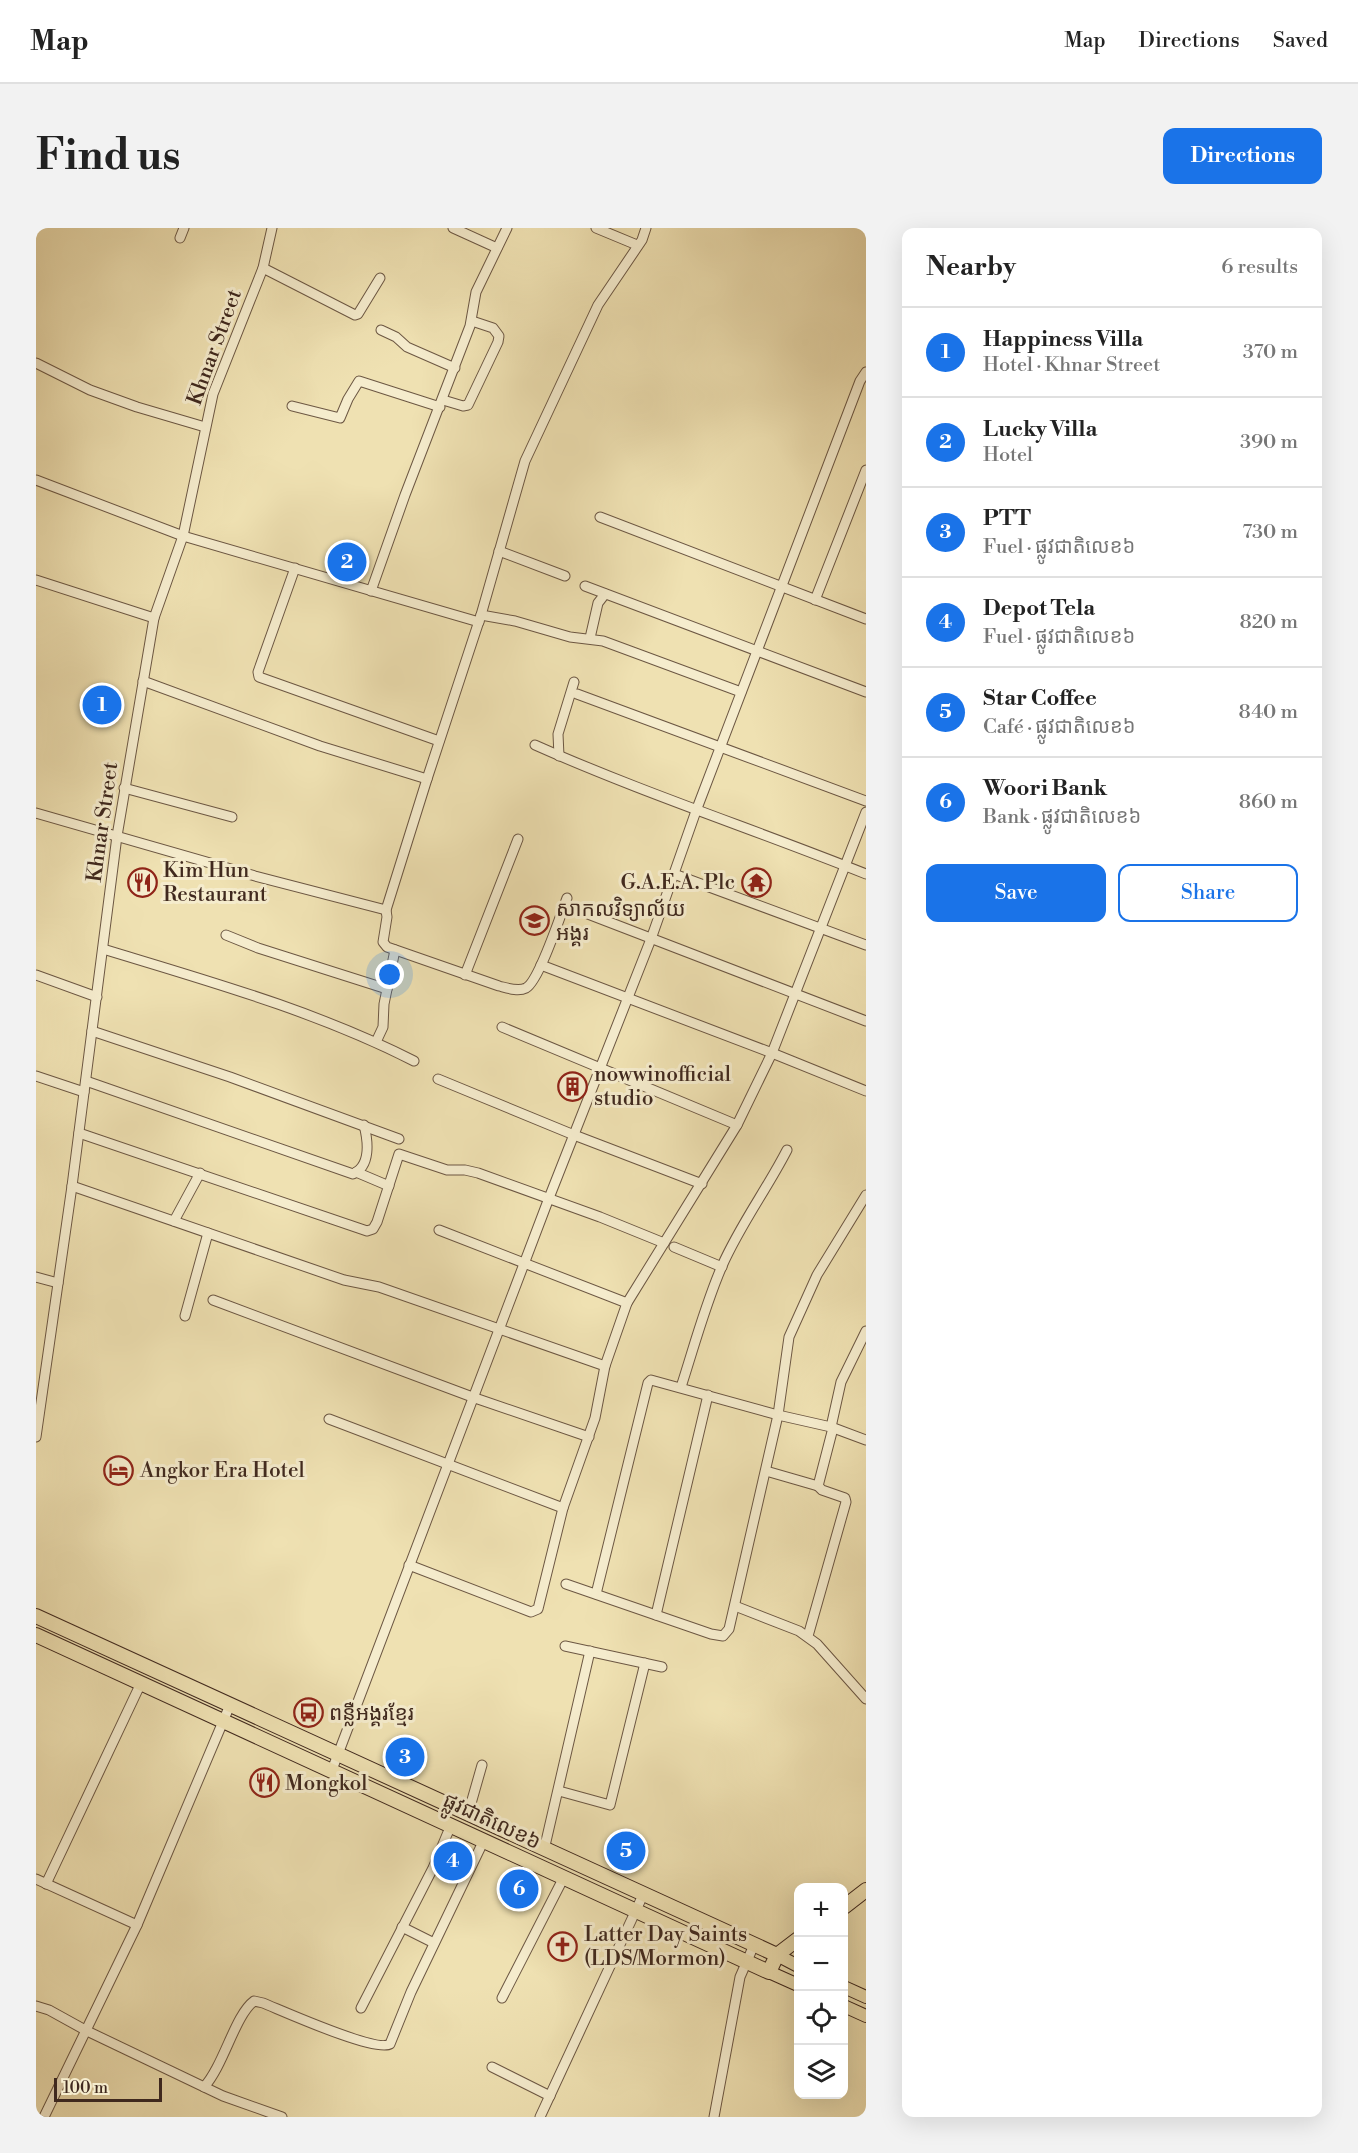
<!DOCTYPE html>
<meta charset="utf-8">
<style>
body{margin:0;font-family:"Libre Bodoni","Noto Sans Khmer",serif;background:#f2f2f2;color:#222}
.controls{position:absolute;right:18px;bottom:18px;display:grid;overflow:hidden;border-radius:12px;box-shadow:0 6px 24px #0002}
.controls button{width:54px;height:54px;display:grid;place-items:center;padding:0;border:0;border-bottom:2px solid #e0e0e0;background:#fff;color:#222;font:30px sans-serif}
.scale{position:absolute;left:18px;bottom:15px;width:108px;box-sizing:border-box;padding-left:6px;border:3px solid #40291e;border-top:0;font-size:16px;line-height:21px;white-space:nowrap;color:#40291e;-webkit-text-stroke:4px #f5eccd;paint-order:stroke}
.you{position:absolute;left:354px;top:747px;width:21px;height:21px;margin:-15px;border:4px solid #fff;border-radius:50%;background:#1a73e8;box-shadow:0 0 0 9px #1a73e833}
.badge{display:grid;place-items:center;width:39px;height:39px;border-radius:50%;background:#1a73e8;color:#fff;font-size:20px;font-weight:700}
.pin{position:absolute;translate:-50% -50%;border:3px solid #fff;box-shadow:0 2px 6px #0006}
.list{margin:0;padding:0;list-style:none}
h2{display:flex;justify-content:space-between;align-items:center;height:78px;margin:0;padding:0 24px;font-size:26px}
h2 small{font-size:20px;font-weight:400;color:#767676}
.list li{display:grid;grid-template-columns:39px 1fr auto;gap:18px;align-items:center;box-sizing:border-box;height:90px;padding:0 24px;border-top:2px solid #e0e0e0}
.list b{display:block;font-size:22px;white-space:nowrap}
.list p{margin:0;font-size:20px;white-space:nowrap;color:#767676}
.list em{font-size:20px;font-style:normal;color:#767676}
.actions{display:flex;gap:12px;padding:18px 24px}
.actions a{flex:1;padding:14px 0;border:2px solid #1a73e8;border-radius:12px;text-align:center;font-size:21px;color:#1a73e8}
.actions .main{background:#1a73e8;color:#fff}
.icon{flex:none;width:33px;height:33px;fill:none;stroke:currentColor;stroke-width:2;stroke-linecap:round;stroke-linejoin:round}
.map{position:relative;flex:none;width:830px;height:1889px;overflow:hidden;border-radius:12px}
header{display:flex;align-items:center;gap:36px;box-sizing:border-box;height:84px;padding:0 30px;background:#fff;border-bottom:2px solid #e0e0e0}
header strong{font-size:28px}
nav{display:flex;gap:33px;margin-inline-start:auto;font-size:21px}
.intro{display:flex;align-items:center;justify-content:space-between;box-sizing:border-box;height:144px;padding:0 36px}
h1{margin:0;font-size:42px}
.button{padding:15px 27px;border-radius:12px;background:#1a73e8;color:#fff;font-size:21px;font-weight:700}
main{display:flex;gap:36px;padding:0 36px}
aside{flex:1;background:#fff;border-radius:12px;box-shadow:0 6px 24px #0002}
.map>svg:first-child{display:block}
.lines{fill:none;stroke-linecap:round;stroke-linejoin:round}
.minor-casing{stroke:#6c5743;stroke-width:11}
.major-casing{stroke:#40291e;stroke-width:14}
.highway-casing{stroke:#40291e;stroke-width:16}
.minor{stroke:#f5eccd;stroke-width:9}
.major{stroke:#efe1b2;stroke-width:12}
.highway{stroke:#efe1b2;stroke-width:14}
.labels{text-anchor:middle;stroke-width:6;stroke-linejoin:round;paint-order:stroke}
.street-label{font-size:21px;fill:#40291e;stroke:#f5eccd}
.poi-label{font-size:21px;fill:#40291e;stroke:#f5eccd;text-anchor:start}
</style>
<header>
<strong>Map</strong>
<nav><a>Map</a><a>Directions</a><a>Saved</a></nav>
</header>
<div class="intro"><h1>Find us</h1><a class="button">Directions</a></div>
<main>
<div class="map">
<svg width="830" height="1889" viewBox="0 0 830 1889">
<rect width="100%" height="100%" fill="#efe1b2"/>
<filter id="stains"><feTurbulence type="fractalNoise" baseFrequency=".00333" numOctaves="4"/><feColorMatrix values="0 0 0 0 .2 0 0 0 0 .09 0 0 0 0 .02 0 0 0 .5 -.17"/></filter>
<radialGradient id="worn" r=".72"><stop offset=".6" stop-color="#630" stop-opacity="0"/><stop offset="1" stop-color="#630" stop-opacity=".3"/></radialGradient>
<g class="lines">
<defs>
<g id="minor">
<path d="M417 0 461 20"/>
<path d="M560 0 601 17"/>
<path d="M144 10 148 0"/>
<path d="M227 40 319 87 322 86 344 50"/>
<path d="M345 102 360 109 371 119 419 140"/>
<path d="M0 135 54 162 101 179 169 199"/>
<path d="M407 172 427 178 432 177 462 114 463 108 457 100 436 93"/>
<path d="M256 178 304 190 312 171 323 153 404 179"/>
<path d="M0 252 147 308 443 394"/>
<path d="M564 289 830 391"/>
<path d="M463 323 529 348"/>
<path d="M259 340 222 444 223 449 403 513"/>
<path d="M0 352 118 390"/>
<path d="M549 358 830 464"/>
<path d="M335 363 369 267 434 98 440 64 471 0"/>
<path d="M779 372 830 242"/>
<path d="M445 387 479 393 534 409 567 413 705 464"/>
<path d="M554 410 562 375 569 366"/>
<path d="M107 453 284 518 391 551"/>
<path d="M541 466 830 573"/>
<path d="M499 517C607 565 720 602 830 646"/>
<path d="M523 528 522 506 538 454"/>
<path d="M88 560 196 589"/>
<path d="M0 585 219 648 350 682"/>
<path d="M638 646 830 717"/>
<path d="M531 670C525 686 503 753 490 760 482 764 471 760 463 758L351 719 347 714 351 689 350 682 391 551 445 387 489 233 562 77 606 12 610 0"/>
<path d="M552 686 830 793"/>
<path d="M190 707 222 720 351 761"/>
<path d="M67 721C172 753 280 783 378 833"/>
<path d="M505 737 736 825 830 863"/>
<path d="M0 747 61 769"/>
<path d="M429 747 482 611"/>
<path d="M466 799 701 897"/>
<path d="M56 803 194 849 363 911"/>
<path d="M340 814 347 799 348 776 359 722"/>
<path d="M0 848 48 864"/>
<path d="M402 851 538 907 666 956"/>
<path d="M50 853 317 946C335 938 332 913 328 897"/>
<path d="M43 905 331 1003 337 1001 341 994 363 926 411 942H429L442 945 564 989 628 1015"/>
<path d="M320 944 353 958"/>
<path d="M36 958 308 1052 343 1059 569 1138"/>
<path d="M138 993 164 945"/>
<path d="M403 1002 591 1075"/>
<path d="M638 1019 686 1039"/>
<path d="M0 1049 22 1055"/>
<path d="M177 1072 439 1170 553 1209"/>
<path d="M149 1088 172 1005"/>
<path d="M645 1159C658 1119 669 1077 686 1038 704 997 731 961 751 922"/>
<path d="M293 1191 527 1280"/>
<path d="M795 1199 805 1154 830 1103"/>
<path d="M0 1209 36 958 81 608 118 390 147 308 177 166 227 40 236 0"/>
<path d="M730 1243 782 1258"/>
<path d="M373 1337 495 1384 502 1381 527 1280 559 1190 569 1138 591 1075 701 897 736 825 830 584"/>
<path d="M530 1356 675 1406 687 1408 693 1401 742 1187 753 1109 781 1047 830 967"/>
<path d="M560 1366 612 1155 615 1152 742 1187 795 1199 830 1212"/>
<path d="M699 1378 763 1403 781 1416 830 1471"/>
<path d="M620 1387 672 1167"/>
<path d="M772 1408 810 1274 809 1270 786 1262 782 1258 797 1200"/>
<path d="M529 1418 626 1439"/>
<path d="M296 1542 513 970 615 711 660 583 824 153 830 144"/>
<path d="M523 1563 574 1577 609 1435"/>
<path d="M432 1586 446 1537"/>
<path d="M508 1622 554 1423"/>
<path d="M0 1651 101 1697"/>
<path d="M10 1656 105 1455"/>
<path d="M366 1699 398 1715"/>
<path d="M466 1770 528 1649"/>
<path d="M0 1778 13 1782 51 1803 187 1868 246 1889"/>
<path d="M325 1780 397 1640 415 1597"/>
<path d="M456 1839 514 1868"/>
<path d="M168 1859C188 1837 199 1787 218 1773L227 1775C247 1783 340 1825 354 1816L375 1764 448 1612"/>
<path d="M8 1889 101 1697 194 1477"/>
<path d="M504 1889 607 1667"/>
<path d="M678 1889 704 1749 718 1717"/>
</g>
<g id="major">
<path d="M741 1727 762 1738"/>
<path d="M733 1744 762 1757"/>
<path d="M808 1759 830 1769"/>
<path d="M808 1778 830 1788"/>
</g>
<g id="highway">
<path d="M0 1388 741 1727"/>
<path d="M0 1407 733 1744 741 1727 762 1711"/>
<path d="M808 1679 830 1662"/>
</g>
</defs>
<!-- minor casing -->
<use href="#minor" class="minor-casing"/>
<!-- major casing -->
<use href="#major" class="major-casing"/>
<!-- highway casing -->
<use href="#highway" class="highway-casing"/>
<!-- minor -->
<use href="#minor" class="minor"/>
<!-- major -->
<use href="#major" class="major"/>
<!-- highway -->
<use href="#highway" class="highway"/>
</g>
<!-- icons -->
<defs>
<symbol id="restaurant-ring" viewBox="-11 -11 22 22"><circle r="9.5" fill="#f5eccd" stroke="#8f2418" stroke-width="1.5"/><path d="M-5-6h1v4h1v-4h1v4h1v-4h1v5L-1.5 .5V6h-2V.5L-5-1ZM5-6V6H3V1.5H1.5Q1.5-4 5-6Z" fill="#8f2418"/></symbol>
<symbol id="temple-ring" viewBox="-11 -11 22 22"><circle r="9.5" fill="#f5eccd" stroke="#8f2418" stroke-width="1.5"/><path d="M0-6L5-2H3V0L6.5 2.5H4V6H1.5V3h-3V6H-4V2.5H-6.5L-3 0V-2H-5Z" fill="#8f2418"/></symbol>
<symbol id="university-ring" viewBox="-11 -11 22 22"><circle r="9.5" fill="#f5eccd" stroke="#8f2418" stroke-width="1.5"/><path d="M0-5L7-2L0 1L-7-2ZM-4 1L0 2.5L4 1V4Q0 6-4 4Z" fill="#8f2418"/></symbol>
<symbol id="building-ring" viewBox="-11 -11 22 22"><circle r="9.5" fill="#f5eccd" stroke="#8f2418" stroke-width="1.5"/><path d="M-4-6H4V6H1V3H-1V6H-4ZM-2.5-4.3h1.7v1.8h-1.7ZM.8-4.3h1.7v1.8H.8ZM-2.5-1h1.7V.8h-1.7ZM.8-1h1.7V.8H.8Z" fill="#8f2418"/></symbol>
<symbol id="hotel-ring" viewBox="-11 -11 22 22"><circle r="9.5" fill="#f5eccd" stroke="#8f2418" stroke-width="1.5"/><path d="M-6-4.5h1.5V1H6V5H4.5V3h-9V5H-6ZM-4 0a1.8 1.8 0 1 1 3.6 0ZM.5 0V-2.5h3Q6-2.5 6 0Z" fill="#8f2418"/></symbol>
<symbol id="bus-ring" viewBox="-11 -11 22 22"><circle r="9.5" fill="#f5eccd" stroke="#8f2418" stroke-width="1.5"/><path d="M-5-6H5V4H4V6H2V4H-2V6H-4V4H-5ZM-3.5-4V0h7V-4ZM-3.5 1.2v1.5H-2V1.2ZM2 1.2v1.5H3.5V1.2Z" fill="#8f2418"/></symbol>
<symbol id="church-ring" viewBox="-11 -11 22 22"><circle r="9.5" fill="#f5eccd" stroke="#8f2418" stroke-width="1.5"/><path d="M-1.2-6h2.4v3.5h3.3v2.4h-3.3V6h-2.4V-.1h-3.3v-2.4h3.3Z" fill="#8f2418"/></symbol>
</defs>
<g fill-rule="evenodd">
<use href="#restaurant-ring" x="90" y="638" width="33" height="33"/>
<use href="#temple-ring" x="704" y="638" width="33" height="33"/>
<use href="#university-ring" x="482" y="676" width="33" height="33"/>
<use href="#building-ring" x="520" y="842" width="33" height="33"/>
<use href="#hotel-ring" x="66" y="1226" width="33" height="33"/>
<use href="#bus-ring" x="256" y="1468" width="33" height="33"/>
<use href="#restaurant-ring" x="212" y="1538" width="33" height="33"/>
<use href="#church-ring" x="510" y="1702" width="33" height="33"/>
</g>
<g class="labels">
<!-- street labels -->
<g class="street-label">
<text transform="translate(178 119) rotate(-70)" y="7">Khnar Street</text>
<text transform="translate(66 594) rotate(-82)" y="7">Khnar Street</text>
<text transform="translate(456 1593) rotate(25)" y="7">ផ្លូវជាតិលេខ៦</text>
</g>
<!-- poi labels -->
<g class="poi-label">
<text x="127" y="649">Kim Hun<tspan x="127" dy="24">Restaurant</tspan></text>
<text x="699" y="661" text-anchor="end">G.A.E.A. Plc</text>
<text x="520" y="688">សាកលវិទ្យាល័យ<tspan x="520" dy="24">អង្គរ</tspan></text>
<text x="558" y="853">nowwinofficial<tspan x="558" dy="24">studio</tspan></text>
<text x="104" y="1249">Angkor Era Hotel</text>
<text x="293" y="1492">ពន្លឺអង្គរខ្មែរ</text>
<text x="249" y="1562">Mongkol</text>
<text x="548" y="1713">Latter Day Saints<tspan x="548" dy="24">(LDS/Mormon)</tspan></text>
</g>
</g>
<rect width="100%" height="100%" filter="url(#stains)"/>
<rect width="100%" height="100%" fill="url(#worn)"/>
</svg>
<div class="controls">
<button>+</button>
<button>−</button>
<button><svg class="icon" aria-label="locate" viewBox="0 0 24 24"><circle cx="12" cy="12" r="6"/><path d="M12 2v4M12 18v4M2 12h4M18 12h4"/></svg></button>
<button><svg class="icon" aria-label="layers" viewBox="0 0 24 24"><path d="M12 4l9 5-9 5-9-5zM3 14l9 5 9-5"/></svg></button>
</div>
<div class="scale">100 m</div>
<div class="you"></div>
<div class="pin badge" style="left:66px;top:477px">1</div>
<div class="pin badge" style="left:311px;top:334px">2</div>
<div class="pin badge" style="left:369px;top:1529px">3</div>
<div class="pin badge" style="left:417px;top:1633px">4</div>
<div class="pin badge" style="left:590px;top:1623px">5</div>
<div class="pin badge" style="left:483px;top:1661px">6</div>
</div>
<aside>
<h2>Nearby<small>6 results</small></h2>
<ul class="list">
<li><span class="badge">1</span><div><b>Happiness Villa</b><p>Hotel · Khnar Street</p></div><em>370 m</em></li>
<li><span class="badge">2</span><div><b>Lucky Villa</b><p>Hotel</p></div><em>390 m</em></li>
<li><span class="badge">3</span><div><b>PTT</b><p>Fuel · ផ្លូវជាតិលេខ៦</p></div><em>730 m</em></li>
<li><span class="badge">4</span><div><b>Depot Tela</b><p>Fuel · ផ្លូវជាតិលេខ៦</p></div><em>820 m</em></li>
<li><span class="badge">5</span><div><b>Star Coffee</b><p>Café · ផ្លូវជាតិលេខ៦</p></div><em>840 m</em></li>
<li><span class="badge">6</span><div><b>Woori Bank</b><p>Bank · ផ្លូវជាតិលេខ៦</p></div><em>860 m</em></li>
</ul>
<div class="actions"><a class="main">Save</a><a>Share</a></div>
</aside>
</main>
